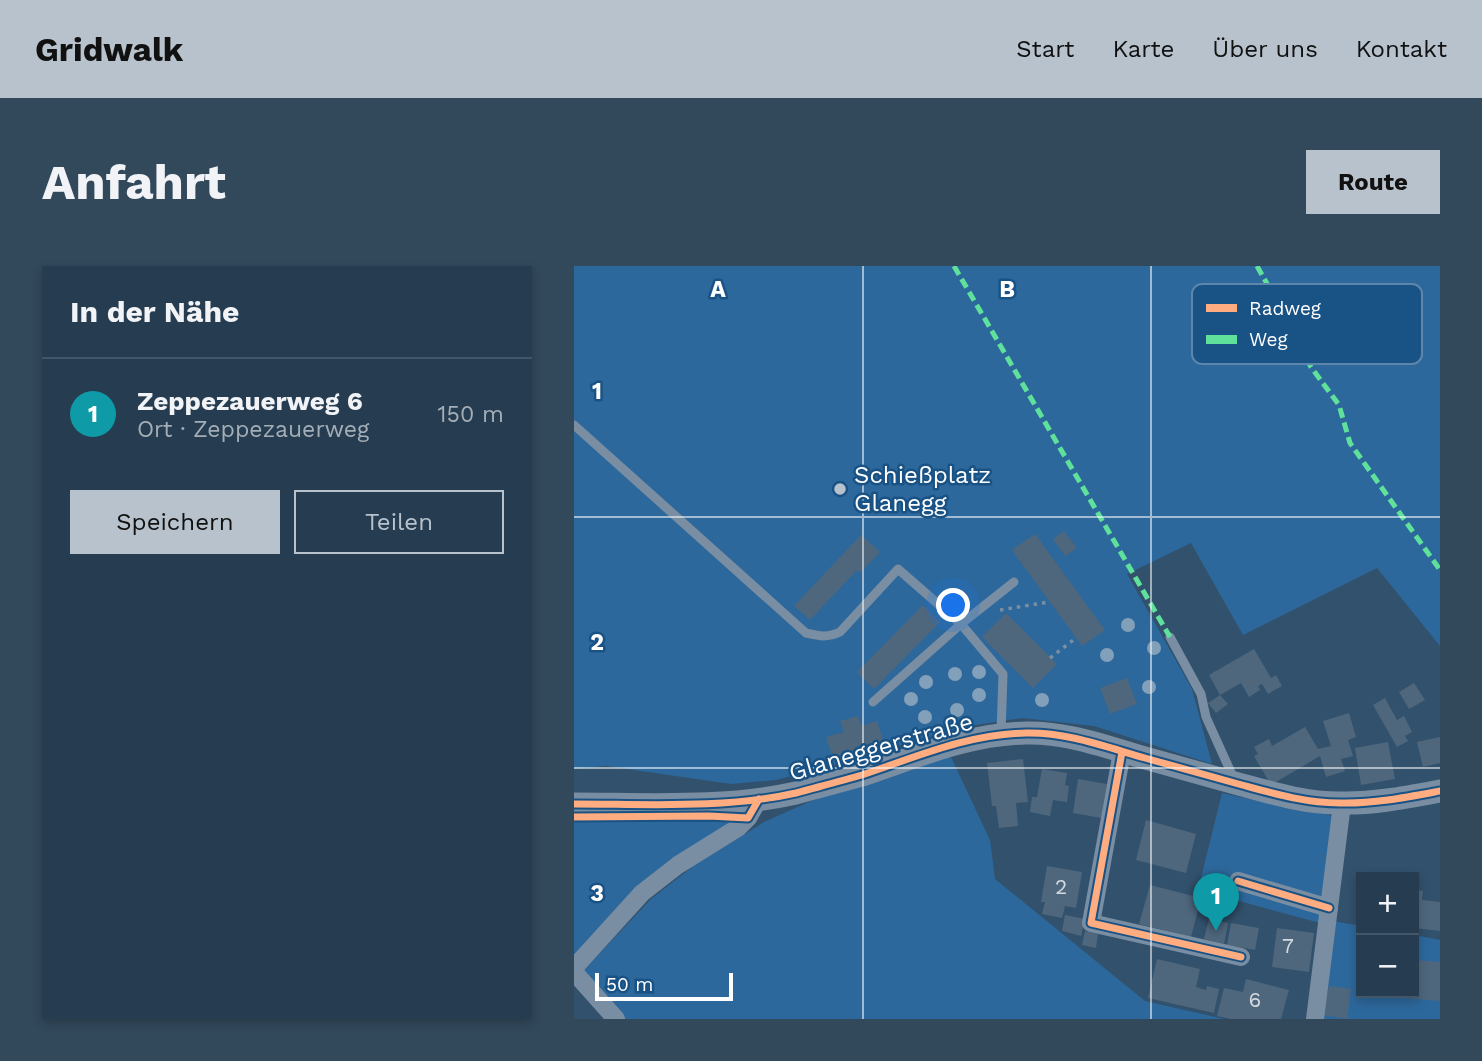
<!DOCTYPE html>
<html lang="de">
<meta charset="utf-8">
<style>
body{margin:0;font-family:"Work Sans",sans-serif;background:#32485b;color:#f1f3f6}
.controls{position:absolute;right:21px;bottom:21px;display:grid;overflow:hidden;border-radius:0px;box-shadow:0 4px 10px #0003}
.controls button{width:63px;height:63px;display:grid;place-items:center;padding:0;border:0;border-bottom:2px solid #425668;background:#263d51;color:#f1f3f6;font:35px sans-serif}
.scale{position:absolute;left:21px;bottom:18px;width:138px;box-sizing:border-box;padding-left:7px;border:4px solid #fff;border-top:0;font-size:19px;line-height:24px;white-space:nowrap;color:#fff;-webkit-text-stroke:5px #195285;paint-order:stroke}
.you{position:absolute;left:380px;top:340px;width:24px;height:24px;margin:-18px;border:5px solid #fff;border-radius:50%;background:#1a73e8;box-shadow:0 0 0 10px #1a73e833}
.badge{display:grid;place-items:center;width:46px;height:46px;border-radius:50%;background:#b7c2cc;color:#fff;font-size:23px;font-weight:700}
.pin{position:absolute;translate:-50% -58px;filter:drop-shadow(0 2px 4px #0008)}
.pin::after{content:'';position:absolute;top:37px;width:24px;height:21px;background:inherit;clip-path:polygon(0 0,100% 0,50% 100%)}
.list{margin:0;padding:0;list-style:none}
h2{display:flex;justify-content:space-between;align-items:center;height:91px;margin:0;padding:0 28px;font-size:30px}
h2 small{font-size:23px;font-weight:400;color:#a4aeb7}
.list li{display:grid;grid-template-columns:46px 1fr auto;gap:21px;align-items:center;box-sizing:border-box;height:112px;padding:0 28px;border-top:2px solid #425668}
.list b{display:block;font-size:26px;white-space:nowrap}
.list p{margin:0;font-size:23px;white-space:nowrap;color:#a4aeb7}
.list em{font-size:23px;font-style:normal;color:#a4aeb7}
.actions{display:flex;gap:14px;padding:21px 28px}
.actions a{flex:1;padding:16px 0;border:2px solid #b7c2cc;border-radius:0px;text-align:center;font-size:24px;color:#b7c2cc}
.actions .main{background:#b7c2cc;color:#111}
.map{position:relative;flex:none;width:866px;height:753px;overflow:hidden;border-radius:0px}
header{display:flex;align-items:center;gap:42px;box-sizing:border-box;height:98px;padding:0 35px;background:#b7c2cc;color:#111}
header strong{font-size:33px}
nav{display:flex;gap:38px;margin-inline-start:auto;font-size:24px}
.intro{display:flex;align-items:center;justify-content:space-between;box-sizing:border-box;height:168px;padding:0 42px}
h1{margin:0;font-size:49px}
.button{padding:18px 32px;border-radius:0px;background:#b7c2cc;color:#111;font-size:24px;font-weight:700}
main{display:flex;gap:42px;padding:0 42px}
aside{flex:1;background:#263d51;border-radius:0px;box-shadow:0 4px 10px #0003}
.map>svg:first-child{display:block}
.green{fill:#2d689c}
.building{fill:#4e677d}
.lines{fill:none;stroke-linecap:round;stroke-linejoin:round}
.path{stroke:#798ea2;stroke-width:3.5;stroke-dasharray:3.5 5;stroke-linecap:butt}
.service{stroke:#798ea2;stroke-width:9}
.minor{stroke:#798ea2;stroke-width:18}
.tertiary{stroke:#798ea2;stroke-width:23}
.quiet{stroke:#60e19b;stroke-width:5;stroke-dasharray:10 5;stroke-linecap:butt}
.cycleway-casing{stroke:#195285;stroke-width:11}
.cycleway{stroke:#ffac80;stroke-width:7}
.tree{fill:#83a0ba}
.grid{fill:none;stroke:#fff;stroke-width:2;stroke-opacity:0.55}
.poi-dot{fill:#b7c2cc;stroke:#195285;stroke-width:2.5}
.labels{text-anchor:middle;stroke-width:5;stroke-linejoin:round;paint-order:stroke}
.number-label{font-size:21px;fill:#d3d9de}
.poi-label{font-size:24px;fill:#fff;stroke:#195285;text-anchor:start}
.street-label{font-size:24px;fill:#fff;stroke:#195285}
.key{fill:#195285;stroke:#5e86aa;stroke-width:2}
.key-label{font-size:19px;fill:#fff}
.grid-label{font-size:23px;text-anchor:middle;font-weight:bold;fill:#fff;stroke:#195285;stroke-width:5;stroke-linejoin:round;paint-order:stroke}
</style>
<header>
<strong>Gridwalk</strong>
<nav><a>Start</a><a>Karte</a><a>Über uns</a><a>Kontakt</a></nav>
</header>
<div class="intro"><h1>Anfahrt</h1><a class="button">Route</a></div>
<main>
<aside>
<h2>In der Nähe<small></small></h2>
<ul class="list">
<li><span class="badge" style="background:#0f9aa8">1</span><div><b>Zeppezauerweg 6</b><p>Ort · Zeppezauerweg</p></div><em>150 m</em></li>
</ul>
<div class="actions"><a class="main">Speichern</a><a>Teilen</a></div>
</aside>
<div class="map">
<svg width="866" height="753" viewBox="0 0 866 753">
<rect width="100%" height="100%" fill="#32516c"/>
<!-- green -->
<g class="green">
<path d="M0 0H866V380L803 302 669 369 617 277 553 308 618 423 638 498 520 460 448 452 389 461 249 502 202 514 157 518 32 500 0 503Z"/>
<path d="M376 489 416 574 421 613 571 735 650 753H51L8 706 77 633 122 598 192 555 244 532Z"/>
<path d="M648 527 706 540 747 547 758 550 761 558 746 657 624 624Z"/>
<path d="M60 555 154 556 149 563 0 691V556Z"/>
<path d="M759 655 787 660V727H840V669L866 674V753H747Z"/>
</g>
<!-- building -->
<g class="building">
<path d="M490 265 503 282 491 290 479 273Z"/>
<path d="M461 268 531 364 508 380 438 284Z"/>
<path d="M287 269 306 286 286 307 283 304 236 354 220 340Z"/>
<path d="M349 339 366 356 300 423 283 406Z"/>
<path d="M432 347 483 398 459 422 408 371Z"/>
<path d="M680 383 697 412 702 409 708 420 694 428 688 418 684 420 686 424 675 431 667 417 646 429 654 438 642 447 634 437 646 429 635 409Z"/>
<path d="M553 412 563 438 536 448 526 422Z"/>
<path d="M840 417 851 434 835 443 825 426Z"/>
<path d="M811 432 823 454 830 450 838 466 831 470 834 475 823 481 799 439Z"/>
<path d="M775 447 782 471 774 474 779 490 767 493 771 505 752 511 746 490 697 519 680 490 684 488 680 481 695 473 698 480 731 461 744 483 757 480 749 455Z"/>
<path d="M284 450 287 460 303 455 311 480 260 496 252 471 270 466 266 455Z"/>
<path d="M866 471V497L849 501 843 476Z"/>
<path d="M814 476 821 513 787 519 781 482Z"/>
<path d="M449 493 454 536 442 537 444 560 425 562 422 540H418L413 497Z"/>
<path d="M468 503 493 507 491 519 495 520 493 536 479 534 476 550 456 546 458 531H463Z"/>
<path d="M504 513 533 518 527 552 499 547Z"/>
<path d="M572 554 622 568 612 607 562 594Z"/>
<path d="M473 600 508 606 502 642 491 640 488 652 468 648 471 636H467Z"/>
<path d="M576 619 627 632 617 671 565 658Z"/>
<path d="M840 624 849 625 848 634 866 636V665L840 662Z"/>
<path d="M491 649 511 653 507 670 488 665Z"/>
<path d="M635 653 654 657 650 678 630 673Z"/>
<path d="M657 657 685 662 681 684 653 679Z"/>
<path d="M703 662 740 667 735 706 698 701Z"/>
<path d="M511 665 524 668 522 682 508 679Z"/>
<path d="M583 693 626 703 622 721 632 724 633 720 645 723 640 747 574 732Z"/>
<path d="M840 694 866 696V735L796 729V727H840Z"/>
<path d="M672 713 715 724 707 753H657L643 750 650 722 669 726Z"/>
<path d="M755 720 777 723 773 753 749 749Z"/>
</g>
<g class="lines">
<!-- path -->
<g class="path">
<path d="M426 344 475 336"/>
<path d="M476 392 502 372"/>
</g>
<!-- service -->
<g class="service">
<path d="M0 159 232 367C245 370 253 372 266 366L324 303 387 358 440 316"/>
<path d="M596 371 627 428 632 451 660 513"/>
<path d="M299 436 387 358 429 408 427 467"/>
</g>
<!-- minor -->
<g class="minor">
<path d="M548 486 517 657 667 691"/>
<path d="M664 615 755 642"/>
<path d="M0 702 68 627 104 599 165 561 174 552 185 533"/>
<path d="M0 706 42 753"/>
<path d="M741 753 768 538"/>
</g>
<!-- tertiary -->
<path class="tertiary" d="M0 538C72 538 151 543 222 527 244 521 267 515 288 509 342 491 394 468 452 467 493 466 532 481 571 492 603 501 635 510 668 519 701 528 732 537 766 537 799 538 834 531 866 525"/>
<!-- quiet -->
<g class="quiet">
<path d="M380 0 596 371"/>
<path d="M683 0 709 46 737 101 765 139 776 177 866 304"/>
</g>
<defs>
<g id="cycleway">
<path d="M548 486 517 657 667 691"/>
<path d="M0 538C72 538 151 543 222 527 244 521 267 515 288 509 342 491 394 468 452 467 493 466 532 481 571 492 603 501 635 510 668 519 701 528 732 537 766 537 799 538 834 531 866 525"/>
<path d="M0 551 135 550 174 552 185 533"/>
<path d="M664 615 755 642"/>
</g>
</defs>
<!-- cycleway casing -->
<use href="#cycleway" class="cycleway-casing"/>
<!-- cycleway -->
<use href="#cycleway" class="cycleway"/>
</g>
<!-- trees -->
<g class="tree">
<circle cx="554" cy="359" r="7"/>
<circle cx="580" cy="382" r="7"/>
<circle cx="533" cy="389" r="7"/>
<circle cx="405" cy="406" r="7"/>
<circle cx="381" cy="408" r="7"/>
<circle cx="352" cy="416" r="7"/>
<circle cx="575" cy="421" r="7"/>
<circle cx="405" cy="429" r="7"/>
<circle cx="337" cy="433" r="7"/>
<circle cx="468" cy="434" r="7"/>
<circle cx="383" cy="444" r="7"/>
<circle cx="351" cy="451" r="7"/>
</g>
<!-- grid -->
<path class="grid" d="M289 0V753M577 0V753M0 251H866M0 502H866"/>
<!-- markers -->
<circle class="poi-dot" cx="266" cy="223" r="7"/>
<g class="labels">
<!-- number labels -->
<g class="number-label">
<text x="487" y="628">2</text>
<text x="714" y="687">7</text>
<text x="681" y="741">6</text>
</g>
<!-- poi labels -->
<g class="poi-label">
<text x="280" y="217">Schießplatz<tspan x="280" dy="28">Glanegg</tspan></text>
</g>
<!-- street labels -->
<g class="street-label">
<text transform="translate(307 481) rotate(-16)" y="8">Glaneggerstraße</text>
</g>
</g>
<!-- legend -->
<rect x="618" y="18" width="230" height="80" rx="10" class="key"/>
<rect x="632" y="38" width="31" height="8" fill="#ffac80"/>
<rect x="632" y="69" width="31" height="9" fill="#60e19b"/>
<g class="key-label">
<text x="675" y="49">Radweg</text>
<text x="675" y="80">Weg</text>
</g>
<g class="grid-label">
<text x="144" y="31">A</text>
<text x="433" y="31">B</text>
<text x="23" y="133">1</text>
<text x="23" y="384">2</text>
<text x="23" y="635">3</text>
</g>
</svg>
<div class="controls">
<button>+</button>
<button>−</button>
</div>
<div class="scale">50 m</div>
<div class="you"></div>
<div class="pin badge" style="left:642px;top:665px;background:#0f9aa8">1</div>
</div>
</main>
